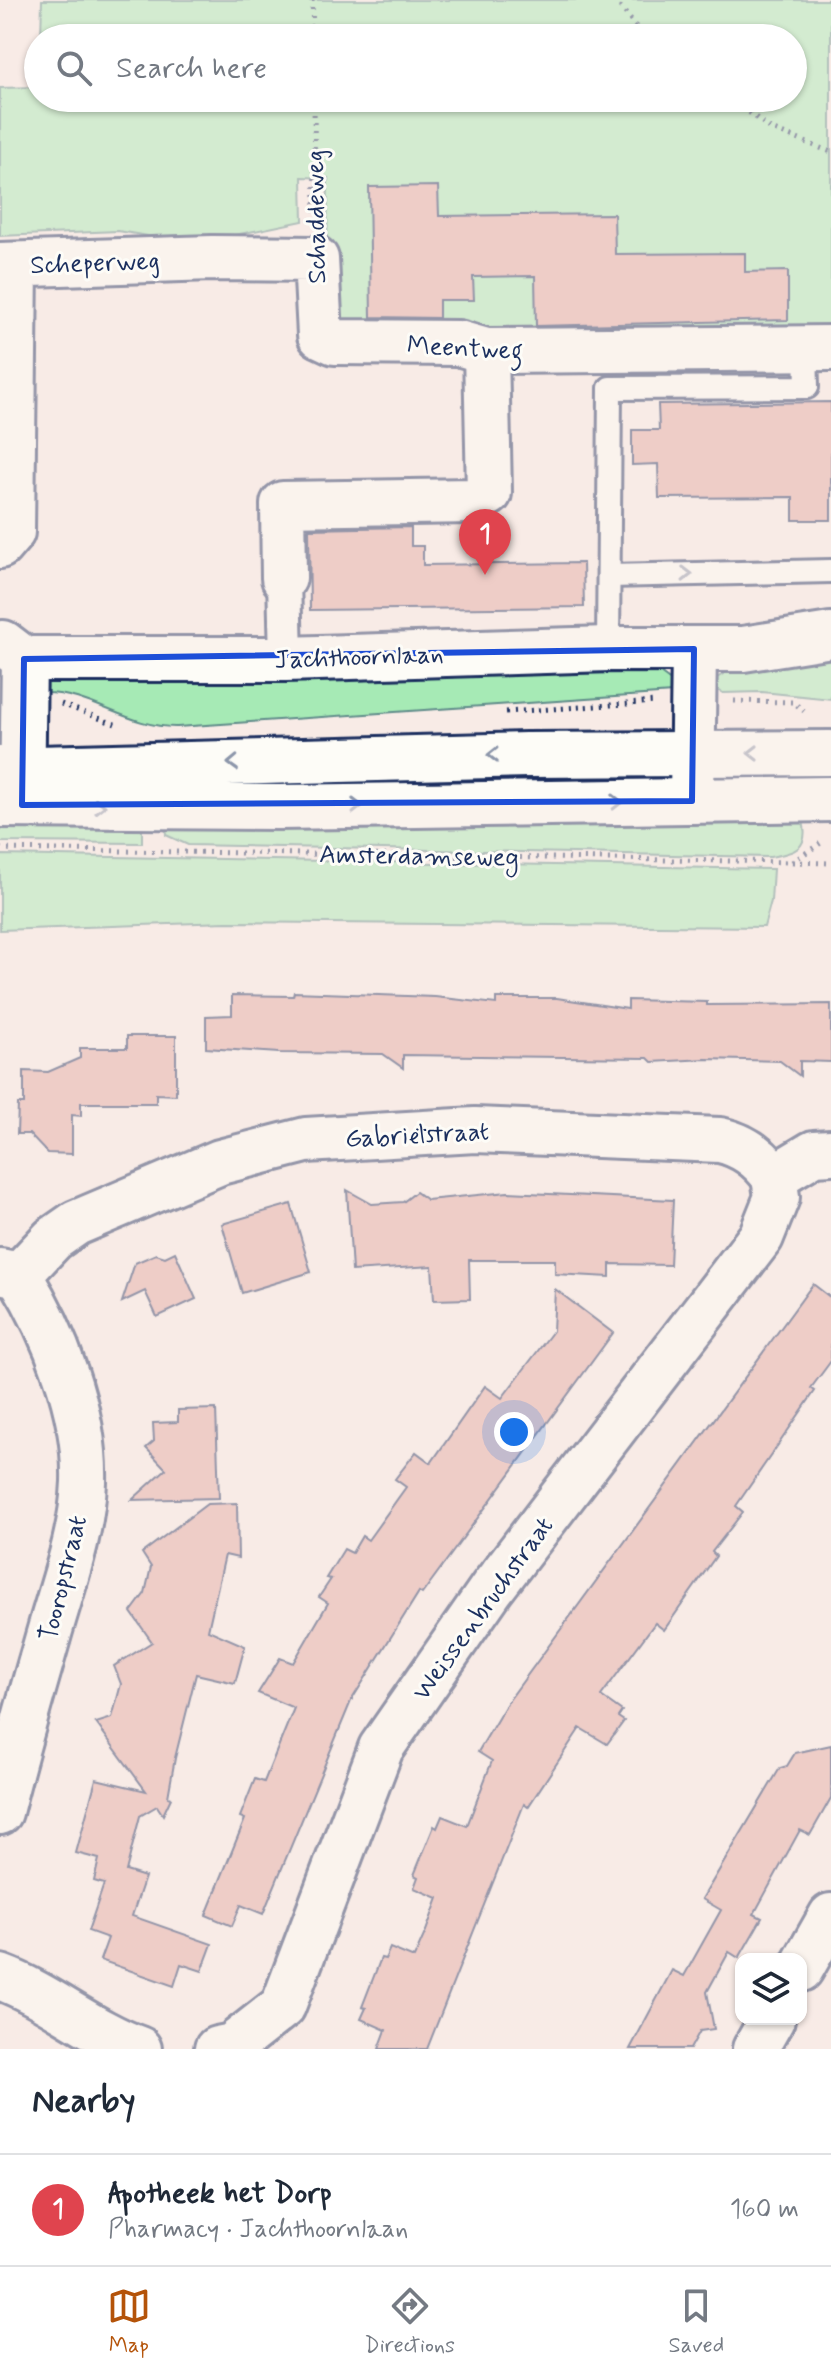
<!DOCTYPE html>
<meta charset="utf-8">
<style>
body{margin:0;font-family:Mynerve,sans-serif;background:#f2f2f3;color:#1f2937}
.controls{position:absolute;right:24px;bottom:24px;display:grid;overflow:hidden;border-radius:16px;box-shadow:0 2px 6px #0004}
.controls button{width:72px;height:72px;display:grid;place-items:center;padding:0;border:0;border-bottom:2px solid #e0e1e3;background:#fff;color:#1f2937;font:40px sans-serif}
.you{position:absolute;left:514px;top:1432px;width:28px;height:28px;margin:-20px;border:6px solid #fff;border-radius:50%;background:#1a73e8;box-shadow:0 0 0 12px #1a73e833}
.badge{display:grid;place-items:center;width:52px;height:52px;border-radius:50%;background:#b45309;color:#fff;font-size:26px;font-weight:700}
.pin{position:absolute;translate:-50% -66px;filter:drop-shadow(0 2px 4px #0008)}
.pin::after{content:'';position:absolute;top:42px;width:28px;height:24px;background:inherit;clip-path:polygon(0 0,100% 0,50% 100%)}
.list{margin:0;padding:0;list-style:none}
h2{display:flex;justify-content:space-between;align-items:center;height:104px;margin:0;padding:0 32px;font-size:34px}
h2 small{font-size:26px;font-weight:400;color:#747a83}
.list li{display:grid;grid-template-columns:52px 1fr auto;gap:24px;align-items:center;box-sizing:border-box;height:112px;padding:0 32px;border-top:2px solid #e0e1e3}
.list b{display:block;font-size:30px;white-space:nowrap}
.list p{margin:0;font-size:26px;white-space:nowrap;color:#747a83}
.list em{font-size:26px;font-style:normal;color:#747a83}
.icon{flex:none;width:44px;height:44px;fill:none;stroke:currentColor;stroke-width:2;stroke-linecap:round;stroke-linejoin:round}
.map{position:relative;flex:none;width:831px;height:2049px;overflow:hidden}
.search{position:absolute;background:#fff;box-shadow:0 2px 6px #0004;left:24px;right:24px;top:24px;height:88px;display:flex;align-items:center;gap:20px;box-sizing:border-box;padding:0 28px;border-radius:44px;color:#747a83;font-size:30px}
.sheet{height:216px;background:#fff}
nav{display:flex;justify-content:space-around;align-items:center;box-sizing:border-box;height:112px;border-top:2px solid #e0e1e3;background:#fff;font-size:22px;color:#747a83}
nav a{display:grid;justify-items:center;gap:4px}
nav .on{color:#b45309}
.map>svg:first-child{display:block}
.green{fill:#a6eab5;stroke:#608c8a;stroke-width:2}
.building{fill:#e2a8a3;stroke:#1b2f5e;stroke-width:2}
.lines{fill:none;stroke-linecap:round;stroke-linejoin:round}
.service-casing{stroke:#1b2f5e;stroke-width:28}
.pedestrian-casing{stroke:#1b2f5e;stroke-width:38}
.minor-casing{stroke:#1b2f5e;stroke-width:50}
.primary-casing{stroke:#1b2f5e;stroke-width:50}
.path{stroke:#1b2f5e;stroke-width:5;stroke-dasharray:2 6;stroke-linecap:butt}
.service{stroke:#fdfcf7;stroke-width:22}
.pedestrian{stroke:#fdfcf7;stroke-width:32}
.minor{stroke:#fdfcf7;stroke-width:44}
.primary{stroke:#fdfcf7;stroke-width:44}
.oneway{stroke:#8c96aa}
.marked{fill:none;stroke:#1d4ed8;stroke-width:6;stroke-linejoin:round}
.labels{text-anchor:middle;stroke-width:6;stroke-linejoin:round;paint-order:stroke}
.street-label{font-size:26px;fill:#1b2f5e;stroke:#fdfcf7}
</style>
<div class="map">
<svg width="831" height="2049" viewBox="0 0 831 2049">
<rect width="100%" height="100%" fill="#f8ebe6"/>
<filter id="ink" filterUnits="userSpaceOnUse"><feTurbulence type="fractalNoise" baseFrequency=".0125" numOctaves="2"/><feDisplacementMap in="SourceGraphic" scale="16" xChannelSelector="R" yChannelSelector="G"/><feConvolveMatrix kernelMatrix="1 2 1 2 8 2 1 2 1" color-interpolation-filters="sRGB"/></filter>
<g filter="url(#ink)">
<!-- green -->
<g class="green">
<path d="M42 0H831V342L361 326 326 317 328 178 302 177 303 221 225 237 172 240 118 231 0 236V88L38 87V98H793V38H41Z"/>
<path d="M831 654V699L762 692 723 693 717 690V678L728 671Z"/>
<path d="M660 673 672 682V693L177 727C129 728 91 693 45 693L48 677Z"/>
<path d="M165 815 803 821C810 849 794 853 770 857L188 845 166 835Z"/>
<path d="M142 816V843L0 842V818Z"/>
<path d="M0 855 773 869 771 901 764 927 226 922 0 930Z"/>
</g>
<!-- building -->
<g class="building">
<path d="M438 186 439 216 614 214 615 254 745 253V272L788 271V320L536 326 535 276 473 277 474 300H439V318L371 317 369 187Z"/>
<path d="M831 402V520H793V497L659 498 658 464 632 465V430H659L658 404Z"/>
<path d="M411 527V546H423V565L583 563 584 607 310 610 309 529Z"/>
<path d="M294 992 435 997 496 1004V998H557L628 1009V1000L707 1002V1005L831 1004V1062L800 1061V1076L780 1061 706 1059 652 1062 648 1058 403 1055V1068L383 1054 279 1053 206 1048V1016L232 1015V995L293 996Z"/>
<path d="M127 1036H176V1095L156 1094V1103H81V1116L72 1115V1154L47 1153 29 1134H17L18 1104H24V1071L48 1072 80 1058V1048H127Z"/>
<path d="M347 1190 372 1204 403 1202 416 1192 427 1200 508 1192 673 1200 670 1265 610 1264V1277L555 1274V1260H469L470 1299 434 1300 432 1266 352 1271Z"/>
<path d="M291 1204 311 1272 242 1293 222 1224Z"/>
<path d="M175 1252 196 1299 157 1317 145 1291 122 1302 135 1263 156 1254 165 1257Z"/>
<path d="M813 1284 831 1298V1361L811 1388 815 1391 736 1506 743 1512 712 1552 716 1556 664 1630 655 1623 601 1696 622 1711 618 1717 624 1721 607 1744 580 1728 528 1807 524 1804 427 2049H379L386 2030 361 2019 366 2008 362 2007 381 1958 385 1959 390 1948 414 1958 426 1931 438 1898 414 1888 418 1877 414 1875 434 1826 437 1828 442 1816 467 1826 492 1761 478 1752 507 1703Z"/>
<path d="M555 1289 613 1333 422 1594 419 1592 351 1701 263 1914 241 1905 232 1926 206 1915 245 1819 240 1817 255 1779 264 1782 294 1708 258 1693 280 1658 293 1663 328 1603 319 1597 331 1579 326 1578 344 1549 352 1553 362 1536 368 1540 406 1487 395 1479 416 1452 431 1463 485 1386 502 1398 553 1331Z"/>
<path d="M216 1409 219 1498 132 1500 166 1469 146 1448 154 1441 153 1423 178 1422V1410Z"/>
<path d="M237 1503 238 1558 225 1555 208 1630 245 1646 235 1683 196 1674 175 1758 168 1797 171 1798 163 1815 157 1806 140 1816 126 1871 145 1877 132 1916 212 1944 202 1971 181 1964 174 1986 100 1960 108 1938 88 1931 104 1884 94 1881 99 1859 76 1853 96 1779 146 1791 96 1723 112 1718 121 1684 114 1666 152 1642 131 1612 145 1593 151 1567 142 1553 207 1504Z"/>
<path d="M831 1745V1798L810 1835 800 1830 754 1914 762 1918 739 1958 729 1952 707 1992 714 2029 700 2031 690 2049H630L672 1970 684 1976 721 1910 702 1899 780 1768 787 1766 795 1753Z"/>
</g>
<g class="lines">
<defs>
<g id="service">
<path d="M609 576 831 571"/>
<path d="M608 649 610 388 807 387 806 349"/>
</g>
<path id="pedestrian" d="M284 578 286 659"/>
<g id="minor">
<path d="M0 265 212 258 316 259 320 335 335 342 458 343 486 351 831 348"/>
<path d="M0 546 12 532 15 265"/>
<path d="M284 578 283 504 473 501 489 493 486 351"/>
<path d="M3 643 24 659 22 805"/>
<path d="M24 659H286L608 649H743L831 635"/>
<path d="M692 801 694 649"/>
<path d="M0 1271 19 1275C55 1333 86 1412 84 1482 82 1533 64 1581 50 1630 33 1690 15 1751 0 1812"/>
<path d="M19 1275 53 1239 76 1223 220 1162 306 1140 475 1130 720 1140C743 1145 760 1157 774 1177L814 1153 831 1152"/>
<path d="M801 1969 831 1916"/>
<path d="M0 1977C49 1995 89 2031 139 2049"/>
<path d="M217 2049 232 2046 283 2006 381 1748 492 1588 761 1237 777 1197 774 1177"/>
<path d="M755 2049 772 2019"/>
</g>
<g id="primary">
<path d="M0 769 526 755 831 753"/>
<path d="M0 805 279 807 831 799"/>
</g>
</defs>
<!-- service casing -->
<use href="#service" class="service-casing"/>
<!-- pedestrian casing -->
<use href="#pedestrian" class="pedestrian-casing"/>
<!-- minor casing -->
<use href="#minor" class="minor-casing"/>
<!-- primary casing -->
<use href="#primary" class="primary-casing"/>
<!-- path -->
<g class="path">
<path d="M312 0 313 38"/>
<path d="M615 0 637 28 650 38"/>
<path d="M314 98 315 221"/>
<path d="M730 98 771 129 831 152"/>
<path d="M734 701 793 702 804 711"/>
<path d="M61 704 115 724"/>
<path d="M506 712 656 702"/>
<path d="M0 849 792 862 824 841"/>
<path d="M793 862 831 863"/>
</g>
<!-- service -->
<use href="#service" class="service"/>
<!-- pedestrian -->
<use href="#pedestrian" class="pedestrian"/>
<!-- minor -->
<use href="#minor" class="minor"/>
<!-- primary -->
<use href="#primary" class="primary"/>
</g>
<!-- one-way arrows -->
<defs><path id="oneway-chevron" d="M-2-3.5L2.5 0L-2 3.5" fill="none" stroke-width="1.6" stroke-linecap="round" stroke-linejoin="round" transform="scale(2)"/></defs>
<g class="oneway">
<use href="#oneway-chevron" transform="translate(687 574) rotate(-1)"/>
<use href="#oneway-chevron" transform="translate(753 753) rotate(180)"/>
<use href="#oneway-chevron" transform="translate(493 755) rotate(179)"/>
<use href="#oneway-chevron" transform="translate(233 763) rotate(178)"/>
<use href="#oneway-chevron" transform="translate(617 802) rotate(-1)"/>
<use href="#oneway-chevron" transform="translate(100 806)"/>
<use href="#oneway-chevron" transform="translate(357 806) rotate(-1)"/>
</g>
</g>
<!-- marked area -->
<path d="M0 0H831V2049H0ZM694 649 692 801 22 805 24 659Z" fill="#f8ebe6" fill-opacity=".55" fill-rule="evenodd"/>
<path class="marked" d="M694 649 692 801 22 805 24 659Z"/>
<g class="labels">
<!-- street labels -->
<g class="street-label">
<text transform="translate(315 217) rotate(-91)" y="9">Schaddeweg</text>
<text transform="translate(95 262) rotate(-2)" y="9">Scheperweg</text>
<text transform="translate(465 347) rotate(3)" y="9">Meentweg</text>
<text transform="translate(359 656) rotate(-2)" y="9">Jachthoornlaan</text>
<text transform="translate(419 855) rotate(1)" y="9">Amsterdamseweg</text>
<text transform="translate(417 1134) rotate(-3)" y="9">Gabriëlstraat</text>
<text transform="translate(62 1578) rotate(-76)" y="9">Tooropstraat</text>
<text transform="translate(482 1608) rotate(-54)" y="9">Weissenbruchstraat</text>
</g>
</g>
</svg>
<div class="controls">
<button><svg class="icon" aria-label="layers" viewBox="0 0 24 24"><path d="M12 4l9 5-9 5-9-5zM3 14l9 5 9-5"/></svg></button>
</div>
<div class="you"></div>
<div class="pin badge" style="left:485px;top:575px;background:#e0444e">1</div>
<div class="search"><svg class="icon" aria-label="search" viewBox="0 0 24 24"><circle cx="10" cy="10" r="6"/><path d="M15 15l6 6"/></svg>Search here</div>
</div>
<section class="sheet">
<h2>Nearby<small></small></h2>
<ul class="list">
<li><span class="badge" style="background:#e0444e">1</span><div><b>Apotheek het Dorp</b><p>Pharmacy · Jachthoornlaan</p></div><em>160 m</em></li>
</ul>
</section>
<nav>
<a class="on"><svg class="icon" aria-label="map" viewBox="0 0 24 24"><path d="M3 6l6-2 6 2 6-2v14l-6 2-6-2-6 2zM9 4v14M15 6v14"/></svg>Map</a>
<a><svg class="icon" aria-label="directions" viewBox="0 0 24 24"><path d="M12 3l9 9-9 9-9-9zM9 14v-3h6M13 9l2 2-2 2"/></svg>Directions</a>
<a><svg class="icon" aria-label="saved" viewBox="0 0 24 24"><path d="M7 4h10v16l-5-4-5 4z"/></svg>Saved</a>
</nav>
